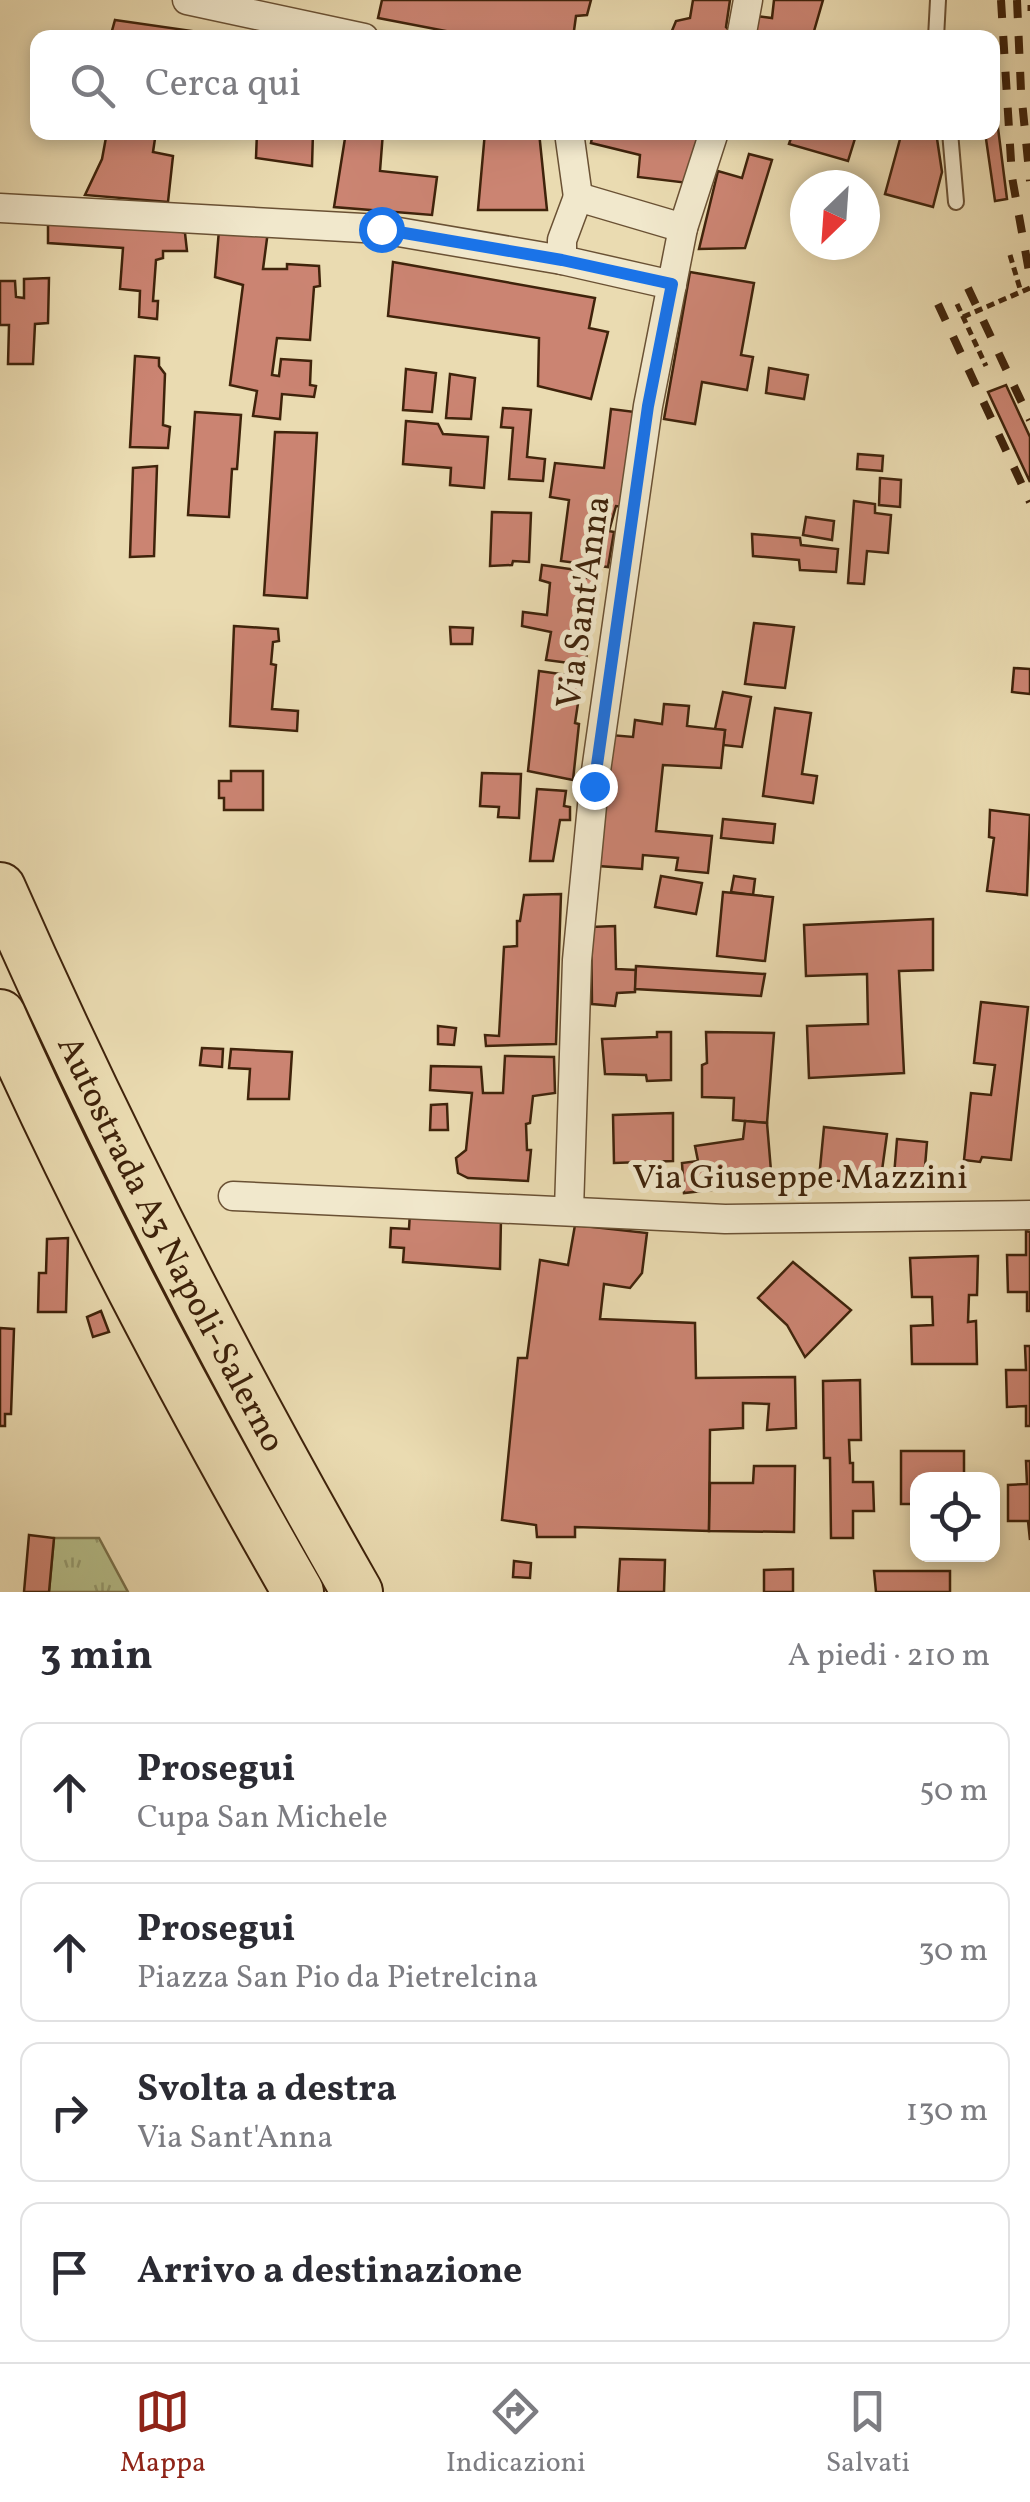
<!DOCTYPE html>
<html lang="it">
<meta charset="utf-8">
<style>
body{margin:0;font-family:Vollkorn,serif;background:#f2f2f3;color:#2b2b33}
.controls{position:absolute;right:30px;bottom:30px;display:grid;overflow:hidden;border-radius:20px;box-shadow:0 5px 15px #0003}
.controls button{width:90px;height:90px;display:grid;place-items:center;padding:0;border:0;border-bottom:2px solid #e1e1e2;background:#fff;color:#2b2b33;font:50px sans-serif}
.compass{position:absolute;left:790px;top:170px;width:90px;height:90px;border-radius:50%;background:#fff;box-shadow:0 5px 15px #0003;rotate:205deg}
.stop{position:absolute;width:30px;height:30px;margin:-22px;border:8px solid #1a73e8;border-radius:50%;background:#fff}
.stop.end{background:#1a73e8;border-color:#fff;box-shadow:0 2px 10px #0008}
.list{margin:0;padding:0;list-style:none}
h2{display:flex;justify-content:space-between;align-items:center;height:130px;margin:0;padding:0 40px;font-size:42px}
h2 small{font-size:32px;font-weight:400;color:#7c7c81}
.list li{display:grid;grid-template-columns:65px 1fr auto;gap:30px;align-items:center;box-sizing:border-box;height:140px;margin:0 20px 20px;padding:0 20px;border:2px solid #e1e1e2;border-radius:20px}
.list b{display:block;font-size:38px;white-space:nowrap}
.list p{margin:0;font-size:32px;white-space:nowrap;color:#7c7c81}
.list em{font-size:32px;font-style:normal;color:#7c7c81}
.icon{flex:none;width:55px;height:55px;fill:none;stroke:currentColor;stroke-width:2;stroke-linecap:round;stroke-linejoin:round}
.map{position:relative;flex:none;width:1030px;height:1592px;overflow:hidden}
.search{position:absolute;background:#fff;box-shadow:0 5px 15px #0003;left:30px;right:30px;top:30px;height:110px;display:flex;align-items:center;gap:25px;box-sizing:border-box;padding:0 35px;border-radius:20px;color:#7c7c81;font-size:38px}
.sheet{height:770px;background:#fff}
nav{display:flex;justify-content:space-around;align-items:center;box-sizing:border-box;height:140px;border-top:2px solid #e1e1e2;background:#fff;font-size:28px;color:#7c7c81}
nav a{display:grid;justify-items:center;gap:5px}
nav .on{color:#8f2418}
.map>svg:first-child{display:block}
.grass{fill:url(#grass-tufts);stroke:#7b724c;stroke-width:2.5}
.building{fill:#cb8472;stroke:#3f230b;stroke-width:2.5}
.lines{fill:none;stroke-linecap:round;stroke-linejoin:round}
.lane-casing{stroke:#6a5134;stroke-width:18}
.street-casing{stroke:#6a5134;stroke-width:31}
.highway-casing{stroke:#3f230b;stroke-width:54}
.path{stroke:#3f230b;stroke-width:5;stroke-dasharray:8 5;stroke-linecap:butt}
.lane{stroke:#f1e8cc;stroke-width:14}
.street{stroke:#f1e8cc;stroke-width:28}
.highway{stroke:#eadbb1;stroke-width:50}
.rail{stroke:#3f230b;stroke-width:8;stroke-dasharray:18 18;stroke-linecap:butt}
.path-bridge{stroke:#3f230b;stroke-width:5;stroke-dasharray:8 5;stroke-linecap:butt}
.route{stroke:#1a73e8;stroke-width:12}
.labels{text-anchor:middle;stroke-width:10;stroke-linejoin:round;paint-order:stroke}
.street-label{font-size:35px;fill:#3f230b;stroke:#f1e8cc}
</style>
<div class="map">
<svg width="1030" height="1592" viewBox="0 0 1030 1592">
<defs>
<pattern id="grass-tufts" width="24" height="20" patternUnits="userSpaceOnUse" patternTransform="scale(2.5)"><rect width="24" height="20" fill="#b7c08c"/><path d="M3 7l-1-3M5 7V3M7 7l1-3M15 17l-1-3M17 17v-4M19 17l1-3" fill="none" stroke="#969c71"/></pattern>
</defs>
<rect width="100%" height="100%" fill="#eadbb1"/>
<filter id="stains"><feTurbulence type="fractalNoise" baseFrequency=".002" numOctaves="4"/><feColorMatrix values="0 0 0 0 .2 0 0 0 0 .09 0 0 0 0 .02 0 0 0 .5 -.17"/></filter>
<radialGradient id="worn" r=".72"><stop offset=".6" stop-color="#630" stop-opacity="0"/><stop offset="1" stop-color="#630" stop-opacity=".3"/></radialGradient>
<!-- grass -->
<path class="grass" d="M54 1538H99L128 1592H49Z"/>
<!-- building -->
<g class="building">
<path d="M382 0H591L587 15 576 16 573 38H482L378 18Z"/>
<path d="M693 0H730L726 27 733 34 732 38H669L676 21 690 18Z"/>
<path d="M774 0H823L812 38H752L756 16 772 18Z"/>
<path d="M115 20 192 31V38H110Z"/>
<path d="M993 44 998 128 1007 199 995 201 985 132H992Z"/>
<path d="M107 132H156L153 152 173 156 168 202 85 195 102 159Z"/>
<path d="M257 132H313L312 166 256 158Z"/>
<path d="M346 132H383L380 171 437 177 432 215 334 207Z"/>
<path d="M485 132H539L547 210H478Z"/>
<path d="M593 132H703L688 183 638 177 640 155 591 143Z"/>
<path d="M793 132H857L848 161 789 144Z"/>
<path d="M902 132H936L942 172 933 207 885 194Z"/>
<path d="M749 154 772 160 745 248 699 249 718 171 742 178Z"/>
<path d="M48 220 159 224 185 233 187 251H163V258L156 260 153 301H158L157 319 139 317 140 291 120 289 123 248 48 243Z"/>
<path d="M219 230 268 231 263 269H287V264L319 266 320 286 314 287 310 340 277 338 272 375 279 376 281 359 311 361 310 385 316 386 314 397 282 394 280 419 253 416 257 391 230 385 243 285 215 277Z"/>
<path d="M393 262 595 298 589 328 608 332 591 399 538 386 539 338 388 316Z"/>
<path d="M690 272 754 283 741 355 753 357 747 390 702 382 695 424 664 419Z"/>
<path d="M49 278 48 323 35 324 33 364H8L9 325H0V281H15L16 297 24 298V279Z"/>
<path d="M135 356 159 358V366L165 374 163 425 170 427 168 448 130 447Z"/>
<path d="M769 368 808 375 804 399 766 393Z"/>
<path d="M406 369 436 373 432 412 403 410Z"/>
<path d="M450 374 475 378 471 419 446 418Z"/>
<path d="M1006 385 1030 437V482L988 392Z"/>
<path d="M503 408 531 410 527 457 545 459 543 481 509 479 513 428 501 427Z"/>
<path d="M611 409 635 412 625 507 616 506 609 531 614 532 608 567 561 561 569 500 550 497 555 463 604 468Z"/>
<path d="M195 412 241 415 237 469H232L229 517 188 515Z"/>
<path d="M406 421 438 424 443 434 488 437 484 488 450 485 451 468 403 464Z"/>
<path d="M275 432 317 433 307 598 264 595Z"/>
<path d="M858 454 883 456 882 471 857 469Z"/>
<path d="M157 466 154 556 130 557 133 468Z"/>
<path d="M880 478 901 480 900 507 879 505Z"/>
<path d="M854 501 875 504V513L891 515 888 553 867 551 864 584 848 583Z"/>
<path d="M492 512 531 513 529 562 513 561 512 565 490 566Z"/>
<path d="M806 517 834 521 832 540 803 535Z"/>
<path d="M752 534 800 538 801 545 838 549 836 572 800 570 799 560 753 556Z"/>
<path d="M542 565 584 571 583 577 599 580 585 665 546 660 551 632 522 626 523 612 547 615 550 583 540 580Z"/>
<path d="M754 623 794 627 785 688 745 684Z"/>
<path d="M234 626 278 629 279 641 273 642 271 664 276 665 272 709 298 711 297 731 230 726Z"/>
<path d="M450 627 473 628 472 644H451Z"/>
<path d="M1014 668 1030 669V694L1012 692Z"/>
<path d="M539 671 582 677 575 723 579 724 573 780 528 771Z"/>
<path d="M723 692 751 697 742 747 723 745 725 730 715 729Z"/>
<path d="M664 704 689 706 687 726 725 730 721 768 663 765 656 831 712 836 708 873 676 870 678 858 643 855 642 869 598 866 611 735 633 737 635 720 662 724Z"/>
<path d="M775 708 811 713 802 774 817 776 813 803 763 796Z"/>
<path d="M231 771H263V810H224V798H219V781H231Z"/>
<path d="M482 773 521 774 519 818 498 817 499 807 480 806Z"/>
<path d="M537 789 566 791 564 806 570 807V820H560L553 861H530Z"/>
<path d="M990 810 1030 815 1027 895 987 891 994 838 989 837Z"/>
<path d="M723 819 775 824 773 843 721 838Z"/>
<path d="M661 876 702 883 696 914 655 907Z"/>
<path d="M734 876 755 879 753 895 731 892Z"/>
<path d="M723 892 773 897 765 961 717 956Z"/>
<path d="M561 894 556 1044 486 1046 485 1035 499 1036 504 947 517 946V921H520L524 895Z"/>
<path d="M933 919V970L899 971 904 1073 809 1078 807 1026 868 1024 867 974 806 976 804 925Z"/>
<path d="M615 926 616 969 636 970 635 992 617 993 615 1006 592 1004 591 927Z"/>
<path d="M636 966 765 974 761 996 635 989Z"/>
<path d="M981 1002 1028 1007 1011 1160 982 1157 980 1162 964 1160 971 1093 991 1095 995 1065 974 1063Z"/>
<path d="M438 1026 456 1028 454 1045 438 1044Z"/>
<path d="M657 1032H671V1080L647 1081 646 1075 605 1074 602 1039 657 1037Z"/>
<path d="M706 1032 774 1033 767 1123 733 1120 734 1098 702 1097V1065L707 1063Z"/>
<path d="M202 1048 223 1049 222 1067 200 1065Z"/>
<path d="M231 1049 292 1052 289 1099H248L250 1069 229 1068Z"/>
<path d="M505 1056 554 1057 555 1093 533 1096 530 1123 526 1124 527 1150H531L528 1181 468 1178 458 1173 456 1158 466 1150 472 1093 430 1090 431 1066 481 1067 483 1093H503Z"/>
<path d="M447 1104 448 1130H430L431 1105Z"/>
<path d="M673 1113V1161L614 1163 613 1115Z"/>
<path d="M745 1121 767 1123 772 1183 684 1193 682 1163 698 1161 695 1146 743 1139Z"/>
<path d="M824 1127 887 1134 880 1185 819 1179Z"/>
<path d="M897 1139 927 1142 923 1191 893 1188Z"/>
<path d="M410 1212 501 1218 500 1269 403 1262 404 1248 390 1247 391 1228 409 1229Z"/>
<path d="M575 1225 647 1233 642 1273 630 1288 604 1284 600 1319 695 1323 696 1378 795 1377 796 1428 767 1430 769 1404 743 1403V1428L710 1430 709 1531 575 1527V1537H537L536 1525 502 1520 518 1358H527L540 1260 568 1265Z"/>
<path d="M1026 1231 1030 1232V1311H1027V1292H1008L1007 1255H1026Z"/>
<path d="M68 1238 66 1312H38L39 1273H46L47 1239Z"/>
<path d="M978 1256 977 1295H969L968 1322 976 1321 977 1364H912L911 1326 933 1325 932 1297H912L910 1258Z"/>
<path d="M793 1262 851 1310 805 1357 787 1325 758 1298Z"/>
<path d="M101 1311 109 1332 93 1337 87 1317Z"/>
<path d="M0 1328 14 1329 11 1414H5V1426H0Z"/>
<path d="M1025 1346H1030V1426H1026V1406L1007 1407 1006 1370H1026Z"/>
<path d="M860 1380 861 1440H849L850 1463H853V1482H873L874 1511H853V1538H831L830 1458H824L823 1381Z"/>
<path d="M901 1451H964V1480H918V1504H901Z"/>
<path d="M1026 1461H1030V1540L1028 1521H1008V1485L1027 1484Z"/>
<path d="M754 1466H795L794 1532 709 1531 710 1483H753Z"/>
<path d="M29 1535 54 1538 49 1592H24Z"/>
<path d="M620 1559 665 1560 664 1592H618Z"/>
<path d="M514 1561 531 1563 530 1578 513 1577Z"/>
<path d="M793 1569V1592H764V1570Z"/>
<path d="M874 1571H950V1592H876Z"/>
</g>
<g class="lines">
<defs>
<g id="lane">
<path d="M936 38 938 0"/>
<path d="M950 132 956 202"/>
</g>
<g id="street">
<path d="M187 0 364 38"/>
<path d="M741 38 748 0"/>
<path d="M569 132 578 197"/>
<path d="M0 208 381 229 562 260"/>
<path d="M672 285 562 260V240L578 197 683 228"/>
<path d="M233 1196 725 1219 1030 1215"/>
<path d="M569 1210 577 960 594 785 648 406 683 228 714 132"/>
</g>
<g id="highway">
<path id="s1" d="M0 888C106 1129 227 1364 357 1592"/>
<path d="M0 1015C87 1210 192 1407 298 1592"/>
</g>
</defs>
<!-- lane casing -->
<use href="#lane" class="lane-casing"/>
<!-- street casing -->
<use href="#street" class="street-casing"/>
<!-- highway casing -->
<use href="#highway" class="highway-casing"/>
<!-- path -->
<g class="path">
<path d="M1030 5V11"/>
<path d="M1010 255 1021 292"/>
<path d="M957 304 986 366"/>
</g>
<!-- lane -->
<use href="#lane" class="lane"/>
<!-- street -->
<use href="#street" class="street"/>
<!-- highway -->
<use href="#highway" class="highway"/>
<!-- rail -->
<g class="rail">
<path d="M1001 0 1012 177 1030 277"/>
<path d="M1017 0 1021 91 1030 181"/>
<path d="M968 288 1030 420"/>
<path d="M938 304 1030 502"/>
</g>
<!-- path-bridge -->
<path class="path-bridge" d="M963 317 1030 288"/>
</g>
<g class="lines">
<!-- route -->
<path class="route" d="M381 229 562 260 672 284 648 406 594 786"/>
</g>
<g class="labels">
<!-- street labels -->
<g class="street-label">
<text transform="translate(582 602) rotate(-82)" y="12">Via Sant'Anna</text>
<text x="800" y="1188">Via Giuseppe Mazzini</text>
<text dy="12" stroke="none"><textPath href="#s1" startOffset="395">Autostrada A3 Napoli-Salerno</textPath></text>
</g>
</g>
<rect width="100%" height="100%" filter="url(#stains)"/>
<rect width="100%" height="100%" fill="url(#worn)"/>
</svg>
<div class="controls">
<button><svg class="icon" aria-label="locate" viewBox="0 0 24 24"><circle cx="12" cy="12" r="6"/><path d="M12 2v4M12 18v4M2 12h4M18 12h4"/></svg></button>
</div>
<svg class="compass" viewBox="-18 -18 36 36"><path d="M0-13l5 13h-10z" fill="#e53935"/><path d="M0 13l5-13h-10z" fill="#7c7c81"/></svg>
<div class="stop" style="left:381px;top:229px"></div>
<div class="stop end" style="left:594px;top:786px"></div>
<div class="search"><svg class="icon" aria-label="search" viewBox="0 0 24 24"><circle cx="10" cy="10" r="6"/><path d="M15 15l6 6"/></svg>Cerca qui</div>
</div>
<section class="sheet">
<h2>3 min<small>A piedi · 210 m</small></h2>
<ul class="list">
<li><svg class="icon" aria-label="ahead" viewBox="0 0 24 24"><path d="M12 20V5M6 11l6-6 6 6"/></svg><div><b>Prosegui</b><p>Cupa San Michele</p></div><em>50 m</em></li>
<li><svg class="icon" aria-label="ahead" viewBox="0 0 24 24"><path d="M12 20V5M6 11l6-6 6 6"/></svg><div><b>Prosegui</b><p>Piazza San Pio da Pietrelcina</p></div><em>30 m</em></li>
<li><svg class="icon" aria-label="right" viewBox="0 0 24 24"><path d="M7 20v-9h11M14 6l5 5-5 5"/></svg><div><b>Svolta a destra</b><p>Via Sant'Anna</p></div><em>130 m</em></li>
<li><svg class="icon" aria-label="arrive" viewBox="0 0 24 24"><path d="M6 21V4h12l-3 4 3 4H6"/></svg><div><b>Arrivo a destinazione</b></div></li>
</ul>
</section>
<nav>
<a class="on"><svg class="icon" aria-label="map" viewBox="0 0 24 24"><path d="M3 6l6-2 6 2 6-2v14l-6 2-6-2-6 2zM9 4v14M15 6v14"/></svg>Mappa</a>
<a><svg class="icon" aria-label="directions" viewBox="0 0 24 24"><path d="M12 3l9 9-9 9-9-9zM9 14v-3h6M13 9l2 2-2 2"/></svg>Indicazioni</a>
<a><svg class="icon" aria-label="saved" viewBox="0 0 24 24"><path d="M7 4h10v16l-5-4-5 4z"/></svg>Salvati</a>
</nav>
